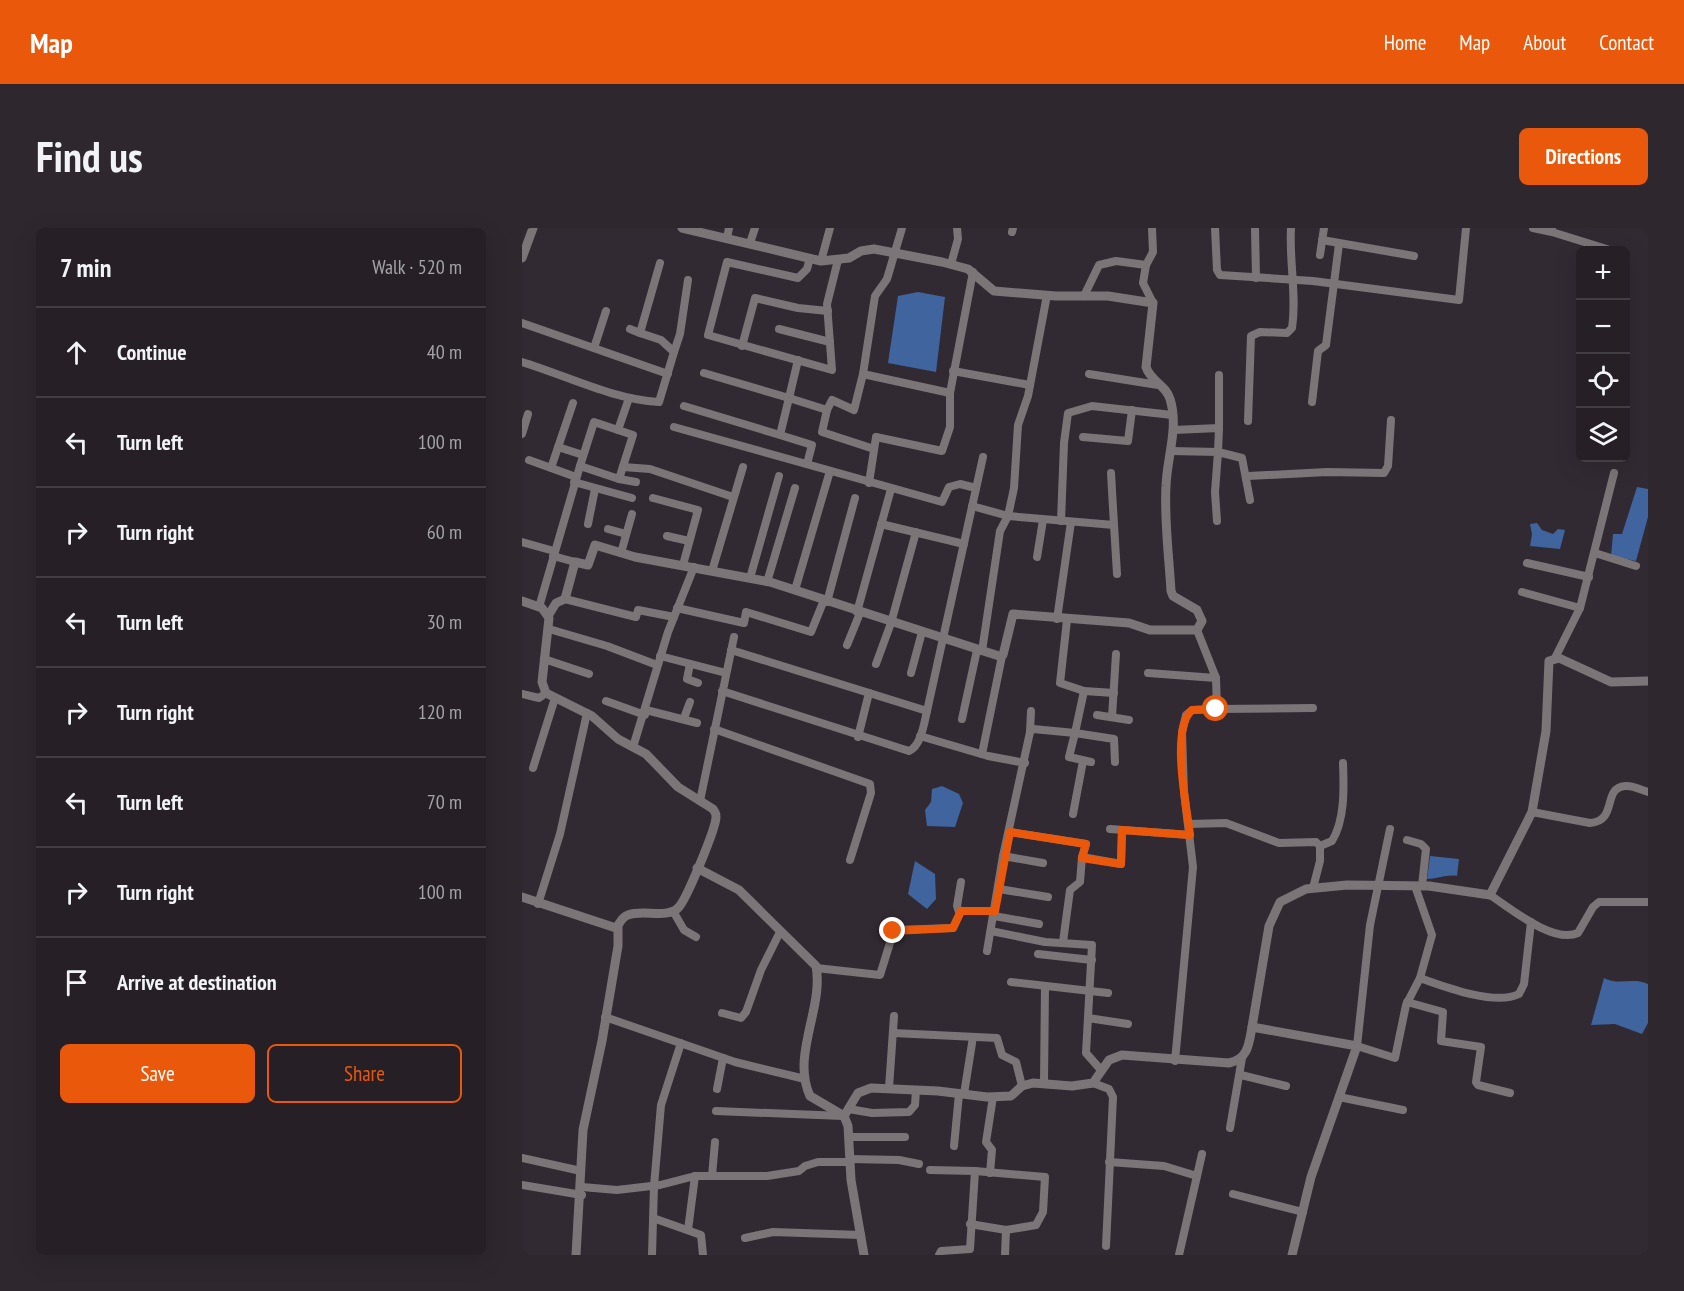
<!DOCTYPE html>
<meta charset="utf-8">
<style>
body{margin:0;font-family:"PT Sans Narrow",sans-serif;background:#2e282e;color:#f1f3f6}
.controls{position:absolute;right:18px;top:18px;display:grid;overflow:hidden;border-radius:9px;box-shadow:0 6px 24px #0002}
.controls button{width:54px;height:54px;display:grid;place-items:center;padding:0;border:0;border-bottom:2px solid #423e43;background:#262026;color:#f1f3f6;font:30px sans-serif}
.stop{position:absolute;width:18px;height:18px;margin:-14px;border:4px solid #ea580c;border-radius:50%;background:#fff}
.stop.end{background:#ea580c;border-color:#fff;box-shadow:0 2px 6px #0008}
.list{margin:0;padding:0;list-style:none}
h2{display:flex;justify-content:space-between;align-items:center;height:78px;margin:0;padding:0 24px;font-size:26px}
h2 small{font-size:20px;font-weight:400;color:#a4a3a7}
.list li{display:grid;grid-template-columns:39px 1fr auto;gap:18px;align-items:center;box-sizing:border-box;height:90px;padding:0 24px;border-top:2px solid #423e43}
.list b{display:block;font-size:22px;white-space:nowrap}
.list em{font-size:20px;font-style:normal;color:#a4a3a7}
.actions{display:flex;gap:12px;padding:18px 24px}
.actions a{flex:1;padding:14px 0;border:2px solid #ea580c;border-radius:9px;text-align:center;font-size:21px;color:#ea580c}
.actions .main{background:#ea580c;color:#fff}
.icon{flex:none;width:33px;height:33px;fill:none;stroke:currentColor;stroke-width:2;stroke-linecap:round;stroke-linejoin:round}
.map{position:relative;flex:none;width:1126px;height:1027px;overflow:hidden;border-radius:9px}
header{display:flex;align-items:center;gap:36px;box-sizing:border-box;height:84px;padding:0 30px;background:#ea580c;color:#fff}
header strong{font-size:28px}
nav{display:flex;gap:33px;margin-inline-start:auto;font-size:21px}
.intro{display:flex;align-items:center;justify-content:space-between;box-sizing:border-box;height:144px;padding:0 36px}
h1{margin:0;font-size:42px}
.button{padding:15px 27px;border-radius:9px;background:#ea580c;color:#fff;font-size:21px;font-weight:700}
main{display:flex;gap:36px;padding:0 36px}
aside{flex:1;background:#262026;border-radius:9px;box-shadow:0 6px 24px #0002}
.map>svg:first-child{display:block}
.water{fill:#3f649e}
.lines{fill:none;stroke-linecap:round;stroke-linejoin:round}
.minor{stroke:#7c7577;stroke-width:8}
.tertiary{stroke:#7c7577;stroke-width:9}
.route{stroke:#ea580c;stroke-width:8}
</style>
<header>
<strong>Map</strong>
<nav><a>Home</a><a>Map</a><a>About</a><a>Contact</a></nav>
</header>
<div class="intro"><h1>Find us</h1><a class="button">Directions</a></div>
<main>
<aside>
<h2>7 min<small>Walk · 520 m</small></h2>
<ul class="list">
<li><svg class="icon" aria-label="ahead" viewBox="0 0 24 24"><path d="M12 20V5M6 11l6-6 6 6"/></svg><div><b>Continue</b></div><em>40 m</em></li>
<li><svg class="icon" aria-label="left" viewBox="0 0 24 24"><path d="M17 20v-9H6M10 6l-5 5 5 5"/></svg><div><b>Turn left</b></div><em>100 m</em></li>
<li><svg class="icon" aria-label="right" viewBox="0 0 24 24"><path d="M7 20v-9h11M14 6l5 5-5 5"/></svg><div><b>Turn right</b></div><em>60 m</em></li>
<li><svg class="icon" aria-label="left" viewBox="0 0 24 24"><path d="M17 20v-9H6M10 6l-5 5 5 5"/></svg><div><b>Turn left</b></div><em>30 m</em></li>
<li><svg class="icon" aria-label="right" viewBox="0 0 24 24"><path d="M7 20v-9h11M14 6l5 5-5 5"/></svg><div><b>Turn right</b></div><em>120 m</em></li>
<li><svg class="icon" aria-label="left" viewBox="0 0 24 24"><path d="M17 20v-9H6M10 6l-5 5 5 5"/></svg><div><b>Turn left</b></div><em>70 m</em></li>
<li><svg class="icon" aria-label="right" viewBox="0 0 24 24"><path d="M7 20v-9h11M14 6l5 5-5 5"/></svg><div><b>Turn right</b></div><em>100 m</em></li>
<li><svg class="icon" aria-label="arrive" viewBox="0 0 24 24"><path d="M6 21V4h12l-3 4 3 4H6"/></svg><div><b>Arrive at destination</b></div></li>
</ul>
<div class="actions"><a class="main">Save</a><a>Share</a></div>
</aside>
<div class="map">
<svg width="1126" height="1027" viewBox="0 0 1126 1027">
<rect width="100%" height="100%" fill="#322a33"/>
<!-- water -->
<g class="water">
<path d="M396 64 423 69 414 144 366 135 376 68Z"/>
<path d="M1115 259 1126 261V289L1114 333 1089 328 1091 306H1100Z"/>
<path d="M1015 295 1020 302 1031 306 1036 301 1043 302 1038 321 1008 318 1010 306 1008 296Z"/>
<path d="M420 558 437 566 441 575 433 599 405 598 403 582 409 574 410 561Z"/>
<path d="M908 628 937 631 935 648C926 646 915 651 905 651Z"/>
<path d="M393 633 413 646 414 671 405 681 386 666Z"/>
<path d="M1082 750C1096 758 1110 749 1126 756V795L1120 806 1093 796 1069 797Z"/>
</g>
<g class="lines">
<!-- minor -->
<g class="minor">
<path d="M380 0 365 51 353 68 341 146 428 165"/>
<path d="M630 0 631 24 624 37 621 55 631 75"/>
<path d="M693 0 695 42 698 47 791 53 937 72 944 0"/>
<path d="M733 0 734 50"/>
<path d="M1011 0 1030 4V1"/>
<path d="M490 4 491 0"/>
<path d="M1030 4 1088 22"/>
<path d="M205 10 207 0"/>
<path d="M800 12 892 28"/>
<path d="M228 15 233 0"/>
<path d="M798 27 802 0"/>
<path d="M288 30 285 41 276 50 205 34 186 107 310 142 305 76 316 32"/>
<path d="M299 33 308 0"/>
<path d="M429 36 436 11 435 0"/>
<path d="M525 67 506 168 496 197 492 260 486 288 592 297 595 346"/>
<path d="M562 68 577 37 594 33 624 37"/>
<path d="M0 95 146 146"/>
<path d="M108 101 118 105"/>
<path d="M257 101 308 114"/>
<path d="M220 118 233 70 276 80 306 83"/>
<path d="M72 120 84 83"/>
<path d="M152 124 158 106 166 52"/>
<path d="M0 134C46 148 89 171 137 174L152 124 139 112 118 105 138 35"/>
<path d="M431 143 508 157"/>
<path d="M182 145 267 170 276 132"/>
<path d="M567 146 636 157"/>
<path d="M790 174 796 123 804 117 817 16"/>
<path d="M162 178 258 207"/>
<path d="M305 182 310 172 332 182 341 146"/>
<path d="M726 193 729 108 738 104 765 105 770 100C775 67 767 34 769 0"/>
<path d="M152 199 420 274 427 259 438 256 454 260"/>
<path d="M697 200V147"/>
<path d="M651 202 697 200 696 224 720 230 728 272"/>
<path d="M0 206 6 186"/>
<path d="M561 209 606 213 610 182"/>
<path d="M36 219 61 227"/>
<path d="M649 223 696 224 693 264 695 293"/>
<path d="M7 232 54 249"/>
<path d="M285 236 290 217 258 207 267 170 305 182 300 204 352 221"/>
<path d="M58 238 72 194 96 202"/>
<path d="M101 239 128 241 211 269"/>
<path d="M29 240 51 175"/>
<path d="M589 245 592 297"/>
<path d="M726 248 805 244 862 245 866 238 869 192"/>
<path d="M97 251 114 254"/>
<path d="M52 254 110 270"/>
<path d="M347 255 354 209 420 223 428 199V165L451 44"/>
<path d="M131 270 176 282 161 337"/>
<path d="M450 278 486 288 478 303 460 423"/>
<path d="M539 293 542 215 546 185 570 178 650 187"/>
<path d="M66 296 73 261"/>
<path d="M359 296 442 316"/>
<path d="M86 301 104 306"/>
<path d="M145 308 167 313"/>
<path d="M0 314 32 323"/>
<path d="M99 325 110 286"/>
<path d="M1073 325 1114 338"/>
<path d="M31 328 53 334"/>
<path d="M515 329 521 292"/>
<path d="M1005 335 1067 349"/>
<path d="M190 343 221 239"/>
<path d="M228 350 257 248"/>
<path d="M245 354 273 260"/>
<path d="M273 362 308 243"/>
<path d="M1000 364 1058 380 1033 430"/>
<path d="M43 371 114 389 116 382 152 389"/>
<path d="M305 374 333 270"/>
<path d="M17 379 58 238 97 251 111 207 96 202 107 170"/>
<path d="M155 380 222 395 224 384 289 404 302 372"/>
<path d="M1058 380 1092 245"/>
<path d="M335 384 369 261"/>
<path d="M535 391 549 294"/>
<path d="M545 392 538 455 562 463 592 465"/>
<path d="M27 401 85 418 135 437"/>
<path d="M325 417 338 385"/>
<path d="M138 428 204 445"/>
<path d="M22 431 67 446"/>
<path d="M168 436 165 451 176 455"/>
<path d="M354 436 369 395 394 304"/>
<path d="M389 445 400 404"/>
<path d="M626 445 694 450"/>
<path d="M200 463 387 523C399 518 402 496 405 483L209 422"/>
<path d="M0 466 17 470 24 465"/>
<path d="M84 473 123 487"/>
<path d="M695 481 791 480"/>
<path d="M124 482 175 495"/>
<path d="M405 483 461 229"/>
<path d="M575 487 607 492"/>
<path d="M590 489 594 426"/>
<path d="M162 490 168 474"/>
<path d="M440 491 455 422"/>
<path d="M192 501 348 556 349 565 328 632"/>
<path d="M508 504 509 483"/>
<path d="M398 508 466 528 503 535"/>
<path d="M336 509 347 465"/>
<path d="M111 519 146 404 172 339"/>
<path d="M460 526 480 428"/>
<path d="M569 534 547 529 553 505 592 511 593 534"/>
<path d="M11 540 33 470"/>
<path d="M178 573 212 409"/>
<path d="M1010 584 1068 595C1096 593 1080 560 1103 558 1111 557 1119 562 1126 564"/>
<path d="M551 586 561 533"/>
<path d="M667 596 704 595 757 615 794 614 798 618V633L791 660"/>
<path d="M588 601 668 607"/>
<path d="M868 601 848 697 835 818 873 830 884 777 898 750 910 707 893 658"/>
<path d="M488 604 564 616 560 629"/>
<path d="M885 612 899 616 904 621 900 658"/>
<path d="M798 618 810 613C823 592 822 560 821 535"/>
<path d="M481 628 521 635"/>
<path d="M477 661 526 669"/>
<path d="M968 667C988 680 1031 716 1056 705L1071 679 1077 674H1126"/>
<path d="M16 676 38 606 65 485"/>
<path d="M151 683 162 702 174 709"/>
<path d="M437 684 435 678 439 654"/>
<path d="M472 688 517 696"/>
<path d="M469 703 523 714 570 717 564 825 579 842"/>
<path d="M541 714 548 662 558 654 560 629 599 636 600 602"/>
<path d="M465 723 481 628 508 504 511 501 553 505 562 463"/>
<path d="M516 726 570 732"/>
<path d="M294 740 358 747 372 702 431 700 439 683H473"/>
<path d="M898 750C923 759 973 778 997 766L1002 756 1009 694"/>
<path d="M489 754 586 765"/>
<path d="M885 774 921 784 919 813 959 819 954 854 956 857 988 865"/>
<path d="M200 785 219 790 224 784 239 742 258 704"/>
<path d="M83 789 213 834 283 851"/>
<path d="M566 790 606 796"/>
<path d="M371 805 475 810 480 827 494 834 500 858"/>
<path d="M653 833 671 639 662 564 660 504 664 487 670 482 695 481 694 450 675 402"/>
<path d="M719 847 764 858"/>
<path d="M571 855 587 861 591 869 584 1018"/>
<path d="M522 856 523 758"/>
<path d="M367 860 372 788"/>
<path d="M195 861 201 830"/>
<path d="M442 866 451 809"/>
<path d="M817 869 881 882"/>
<path d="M327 881 350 885 387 884 393 877 394 862"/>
<path d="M194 883 321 888"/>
<path d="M708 900 720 830"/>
<path d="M327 909H383"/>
<path d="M432 918 437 866"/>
<path d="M0 930 59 943"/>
<path d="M328 931 377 932 397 936"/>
<path d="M587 934 642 938 675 948"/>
<path d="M408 942 453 943 448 1021 419 1023 417 1027"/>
<path d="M468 945 470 922 464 914 471 869"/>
<path d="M190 948 193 914"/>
<path d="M0 957 60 967"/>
<path d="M60 959 95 962 138 957 173 948H245L277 943 283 938 296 934H328"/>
<path d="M711 966 781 984"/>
<path d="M131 990 179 1007 181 1027"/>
<path d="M448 996 484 1002 514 997 521 984 523 949 453 943"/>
<path d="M166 1002 173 948"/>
<path d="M223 1010 251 1004 339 1007"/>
<path d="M130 1027 132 958 139 877 159 815"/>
<path d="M483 1027 484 1002"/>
<path d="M657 1027 680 926"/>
</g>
<!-- tertiary -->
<g class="tertiary">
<path d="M0 30 11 0"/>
<path d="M0 373 20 380 27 390 20 454 24 465 70 488 96 511 124 526 156 559 191 581C193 585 194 584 194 589 194 600 164 673 156 680 145 691 120 681 106 687 99 689 98 696 94 700L0 669"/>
<path d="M26 388 34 375 43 371 53 334 66 337 73 317 113 329 248 354 477 428 481 427 491 386 607 395 628 402H675L680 393 675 382 651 368 649 363C647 328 642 292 644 258 645 229 657 199 648 171 644 157 629 154 624 139L631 75 586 68H534L472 63 446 41 420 34 352 21 339 23 327 30 299 33 160 0"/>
<path d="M175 640 217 662 294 738C302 780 269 827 288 868L322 888 326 898 329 952 342 1027"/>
<path d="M322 888 336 865 349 860 416 863 465 869 489 868 500 858 511 855 550 858 571 855 587 832 600 827 707 835C726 831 727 816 730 799"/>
<path d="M54 1027 61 902 80 813 96 718V700"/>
<path d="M770 1027 789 949 835 818 730 799 747 698 758 674 784 661 825 657 907 658 968 667 1010 584 1024 503 1027 433 1037 430 1089 454 1126 453"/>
</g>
</g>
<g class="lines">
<!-- route -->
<path class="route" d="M371 703 431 700 439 683H473L488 604 564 616 560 630 599 636 600 602 668 607C665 580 648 501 670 482L694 481"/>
</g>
</svg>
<div class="controls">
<button>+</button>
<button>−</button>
<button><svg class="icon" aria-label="locate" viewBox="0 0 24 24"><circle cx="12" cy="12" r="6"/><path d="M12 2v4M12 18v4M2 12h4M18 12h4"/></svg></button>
<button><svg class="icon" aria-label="layers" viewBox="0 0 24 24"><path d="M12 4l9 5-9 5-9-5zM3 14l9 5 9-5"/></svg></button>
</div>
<div class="stop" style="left:694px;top:481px"></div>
<div class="stop end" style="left:371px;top:703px"></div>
</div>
</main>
